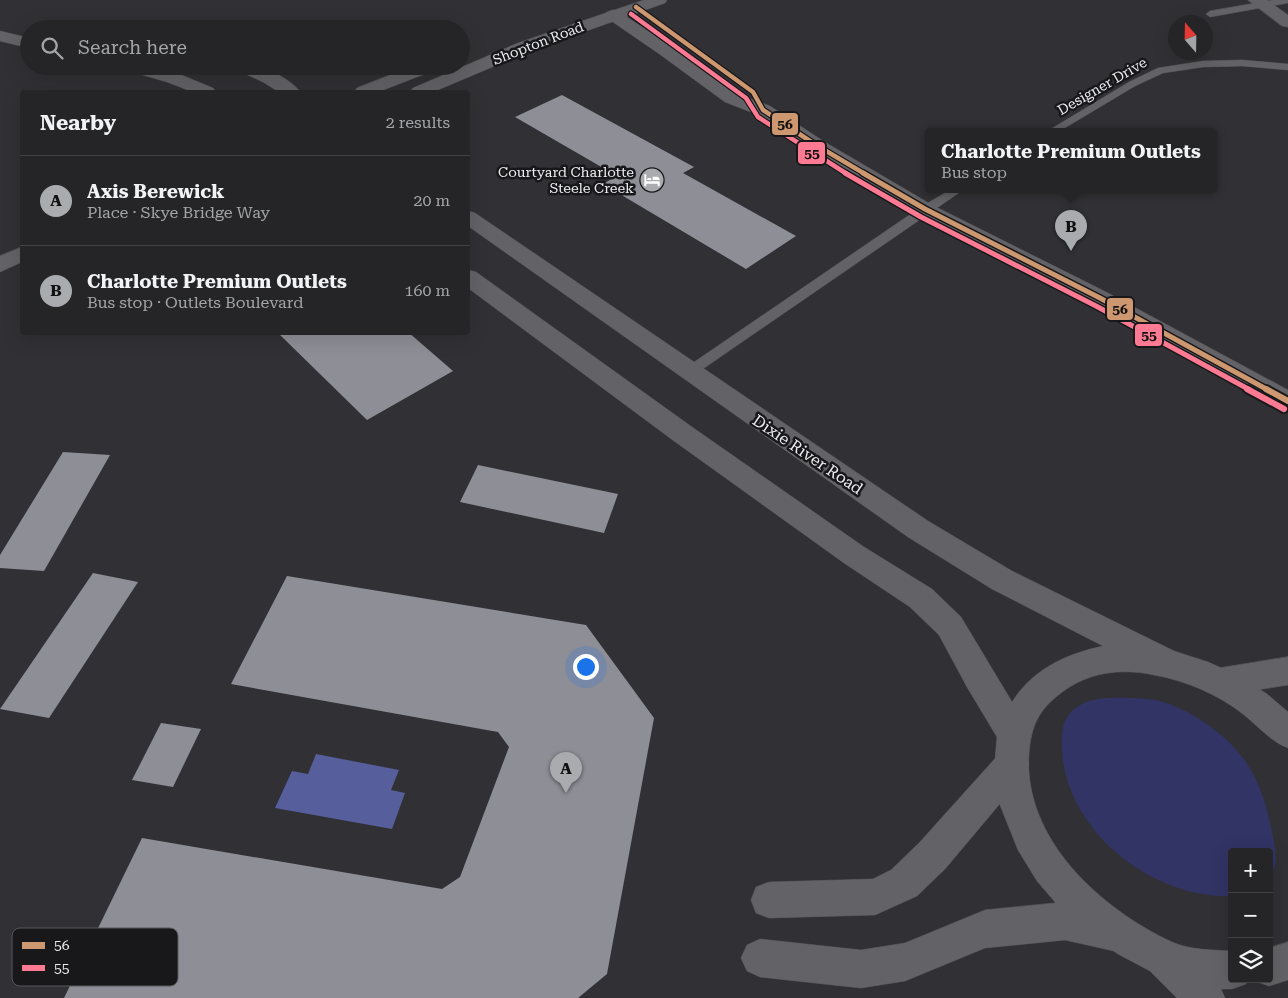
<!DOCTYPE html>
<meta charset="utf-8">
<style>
body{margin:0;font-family:"Roboto Serif",serif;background:#2d2d30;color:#f1f3f6}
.controls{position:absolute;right:15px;bottom:15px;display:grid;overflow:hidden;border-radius:5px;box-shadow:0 5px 20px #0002}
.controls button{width:45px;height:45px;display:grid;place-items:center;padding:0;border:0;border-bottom:1px solid #424245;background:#252528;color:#f1f3f6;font:25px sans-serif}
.compass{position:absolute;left:1168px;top:15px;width:45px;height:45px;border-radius:50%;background:#252528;box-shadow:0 5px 20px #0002;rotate:340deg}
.you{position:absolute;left:585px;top:666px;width:18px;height:18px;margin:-12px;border:4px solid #fff;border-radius:50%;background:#1a73e8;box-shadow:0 0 0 8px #1a73e833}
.badge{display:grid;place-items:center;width:32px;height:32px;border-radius:50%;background:#aaabaf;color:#111;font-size:16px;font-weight:700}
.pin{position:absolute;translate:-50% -41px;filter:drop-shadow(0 1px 2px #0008)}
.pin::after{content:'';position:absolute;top:26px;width:18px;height:15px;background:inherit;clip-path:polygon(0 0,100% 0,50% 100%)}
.popup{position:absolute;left:925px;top:128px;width:292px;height:65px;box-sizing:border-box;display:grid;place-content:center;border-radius:5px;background:#252528;filter:drop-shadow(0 1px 4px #0005);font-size:16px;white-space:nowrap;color:#a3a5a8}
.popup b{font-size:19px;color:#f1f3f6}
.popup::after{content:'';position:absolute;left:50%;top:100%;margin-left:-10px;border:10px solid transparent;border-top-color:#252528}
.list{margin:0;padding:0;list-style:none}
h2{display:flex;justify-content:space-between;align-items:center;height:65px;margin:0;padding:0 20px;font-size:21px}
h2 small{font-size:16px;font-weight:400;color:#a3a5a8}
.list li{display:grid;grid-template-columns:32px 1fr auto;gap:15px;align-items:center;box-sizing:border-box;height:90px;padding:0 20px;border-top:1px solid #424245}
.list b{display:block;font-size:19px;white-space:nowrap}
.list p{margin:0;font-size:16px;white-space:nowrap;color:#a3a5a8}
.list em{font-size:16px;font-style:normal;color:#a3a5a8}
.icon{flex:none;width:28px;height:28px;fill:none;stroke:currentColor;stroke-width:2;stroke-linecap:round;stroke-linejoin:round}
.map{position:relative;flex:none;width:1288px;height:998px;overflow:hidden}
.search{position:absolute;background:#252528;box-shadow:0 5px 20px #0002;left:20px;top:20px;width:450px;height:55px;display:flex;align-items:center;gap:12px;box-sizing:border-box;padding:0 18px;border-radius:28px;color:#a3a5a8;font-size:19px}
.panel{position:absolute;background:#252528;box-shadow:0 5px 20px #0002;left:20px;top:90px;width:450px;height:245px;border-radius:5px}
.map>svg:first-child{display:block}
.green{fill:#313464}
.water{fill:#575e9c}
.building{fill:#8e8e96}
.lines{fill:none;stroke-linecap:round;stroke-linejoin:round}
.lane-casing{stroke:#505053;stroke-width:1}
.street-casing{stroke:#505053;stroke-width:1}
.secondary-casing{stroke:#505053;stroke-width:1}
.lane{fill:#636367;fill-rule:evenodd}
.street{fill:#636367;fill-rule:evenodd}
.secondary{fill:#636367;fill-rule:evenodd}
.bus-1-far2-casing{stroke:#18181b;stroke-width:7}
.bus-1-far1-casing{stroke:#18181b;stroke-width:8}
.bus-1-casing{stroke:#18181b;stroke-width:10}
.bus-2-far2-casing{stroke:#18181b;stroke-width:7}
.bus-2-far1-casing{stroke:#18181b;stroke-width:8}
.bus-2-casing{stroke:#18181b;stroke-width:10}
.bus-1-far2{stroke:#cd976f;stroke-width:4.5}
.bus-1-far1{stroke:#cd976f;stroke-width:5}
.bus-1{stroke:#cd976f;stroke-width:6}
.bus-2-far2{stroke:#fe7a93;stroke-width:4.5}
.bus-2-far1{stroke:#fe7a93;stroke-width:5}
.bus-2{stroke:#fe7a93;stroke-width:6}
.labels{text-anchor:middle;stroke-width:5;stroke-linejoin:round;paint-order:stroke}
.far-street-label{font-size:14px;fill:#ebecf1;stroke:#18181b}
.far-poi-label{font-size:14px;fill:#ebecf1;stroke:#18181b;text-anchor:end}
.street-label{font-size:16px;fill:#ebecf1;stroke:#18181b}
.key{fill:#18181b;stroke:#57585b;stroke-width:1}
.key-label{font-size:14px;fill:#ebecf1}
.line-badge{stroke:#18181b;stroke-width:2}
.pale-badge-label{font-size:14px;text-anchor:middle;font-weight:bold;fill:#111}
</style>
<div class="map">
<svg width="1288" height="998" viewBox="0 0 1288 998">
<rect width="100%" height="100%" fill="#313135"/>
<!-- green -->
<path class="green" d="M1133 698C1141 699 1149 699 1156 700 1189 708 1227 734 1246 762 1261 784 1268 811 1273 837 1275 850 1280 866 1269 877V852H1232V896C1154 899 1067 833 1062 751 1061 734 1061 718 1077 707 1093 696 1115 698 1133 698Z"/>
<!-- water -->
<path class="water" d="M316 754 399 770 391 790 405 793 392 829 275 808 292 771 308 774Z"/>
<!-- building -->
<g class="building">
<path d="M562 95 694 167 683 173 796 236 746 269 603 184 617 176 515 117Z"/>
<path d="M277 332H408L453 371 367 420Z"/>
<path d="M63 452 110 455 44 571 0 568V555Z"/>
<path d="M478 465 618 494 604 533 460 502Z"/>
<path d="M93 573 138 582 49 718 0 709Z"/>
<path d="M287 576 586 625 654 718 607 974 578 998H64L142 838 442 889 460 877 509 747 498 732 231 684Z"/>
<path d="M161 723 201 729 173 787 132 780Z"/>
</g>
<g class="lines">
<defs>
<g id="lane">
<path d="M1273 0H1288V3L1210 17 1206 14 1210 11Z"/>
<path d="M1242 60 1288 64V70L1242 66 1203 67 1163 73 1135 86 1058 132H1046L1129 82 1158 68 1203 61Z"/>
<path d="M950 190H963L694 375H684L682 372 684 369 921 207Z"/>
</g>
<g id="street">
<path d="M1248 0H1267L1288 15V27L1282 26Z"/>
<path d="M613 10 619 12 670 45 737 94 770 106 823 141 932 205 1108 293 1288 390V410L1279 407 1092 303 918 213 809 149 756 114 725 102 658 53 607 18 605 15 607 12Z"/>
<path d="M1288 657V685L1219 696 1208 692 1203 682 1208 672 1219 668Z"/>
<path d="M1012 748 1024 753 1029 764 1024 775 945 869 917 896 875 915 769 918 756 913 751 900 756 887 769 882 873 879 891 870 919 843 1000 753Z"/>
<path d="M1065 902 1114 913 1127 919 1133 932 1127 945 1114 951 1065 940 985 948 905 981 861 988 760 977 747 971 741 958 747 945 760 939 861 950 905 943 985 910Z"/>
</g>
<g id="secondary">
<path d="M644 0H667L665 3 530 51 433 92H410L413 88 518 43Z"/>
<path d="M0 31 29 38V48L0 41Z"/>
<path d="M123 66H152L179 74 213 88 216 92H193L167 82 126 70Z"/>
<path d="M234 66C242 66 252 65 259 67 271 70 293 81 300 92H279L263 82 237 70Z"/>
<path d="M413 66H438L435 70 378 92H354L357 88Z"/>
<path d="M468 211 475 213 928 521 1012 571 1174 651 1208 662 1239 676 1267 694 1288 712V748C1270 741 1258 726 1243 714 1217 694 1187 681 1154 675 1121 668 1088 672 1061 693 1038 710 1031 727 1029 754 1023 839 1101 909 1172 942 1190 950 1213 950 1232 951V979H1247L1246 984 1232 989H1221L1225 998H1177L1150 971 1118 954 1089 933 1061 909 1037 881 1018 850 1000 805 994 771 997 737 967 687 939 635 910 607 844 563 674 441 468 288V270L476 272 692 427 864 547 932 589 961 617 1012 702C1033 669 1066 654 1103 646L992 589 908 537 468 226Z"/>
<path d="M22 247V262L0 272V256Z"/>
<path d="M1288 942V980L1269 986 1255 981 1269 979V948Z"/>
</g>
</defs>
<!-- lane casing -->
<use href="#lane" class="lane-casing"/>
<!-- street casing -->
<use href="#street" class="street-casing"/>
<!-- secondary casing -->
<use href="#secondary" class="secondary-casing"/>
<!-- lane -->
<use href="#lane" class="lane"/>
<!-- street -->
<use href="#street" class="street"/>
<!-- secondary -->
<use href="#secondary" class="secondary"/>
<defs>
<path id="bus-1-far2" d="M636 7 753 92 763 110 816 145 865 174"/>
<path id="bus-1-far1" d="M863 173 925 209 1100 298 1268 390"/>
<path id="bus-1" d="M1266 389 1288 401"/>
<path id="bus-2-far2" d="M631 14 746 98 758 117 847 174"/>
<path id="bus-2-far1" d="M845 173 921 217 1096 306 1250 390"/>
<path id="bus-2" d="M1247 389 1284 409"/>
</defs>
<!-- bus-1-far2 casing -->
<use href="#bus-1-far2" class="bus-1-far2-casing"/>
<!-- bus-1-far1 casing -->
<use href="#bus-1-far1" class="bus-1-far1-casing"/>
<!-- bus-1 casing -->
<use href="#bus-1" class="bus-1-casing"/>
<!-- bus-2-far2 casing -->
<use href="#bus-2-far2" class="bus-2-far2-casing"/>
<!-- bus-2-far1 casing -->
<use href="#bus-2-far1" class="bus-2-far1-casing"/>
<!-- bus-2 casing -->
<use href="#bus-2" class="bus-2-casing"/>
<!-- bus-1-far2 -->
<use href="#bus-1-far2" class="bus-1-far2"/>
<!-- bus-1-far1 -->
<use href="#bus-1-far1" class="bus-1-far1"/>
<!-- bus-1 -->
<use href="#bus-1" class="bus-1"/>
<!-- bus-2-far2 -->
<use href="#bus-2-far2" class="bus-2-far2"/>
<!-- bus-2-far1 -->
<use href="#bus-2-far1" class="bus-2-far1"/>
<!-- bus-2 -->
<use href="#bus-2" class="bus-2"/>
</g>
<!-- icons -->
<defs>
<symbol id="hotel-disc" viewBox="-11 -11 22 22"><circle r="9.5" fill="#aaabaf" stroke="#18181b"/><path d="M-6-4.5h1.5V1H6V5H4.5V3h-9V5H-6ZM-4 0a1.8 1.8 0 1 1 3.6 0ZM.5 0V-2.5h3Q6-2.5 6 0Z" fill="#fff"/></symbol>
</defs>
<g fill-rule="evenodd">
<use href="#hotel-disc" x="638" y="166" width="28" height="28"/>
</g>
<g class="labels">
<!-- far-street labels -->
<g class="far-street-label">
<text transform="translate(538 43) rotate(-21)" y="5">Shopton Road</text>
<text transform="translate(1102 86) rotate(-30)" y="5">Designer Drive</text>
</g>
<!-- far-poi labels -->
<g class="far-poi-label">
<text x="634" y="177">Courtyard Charlotte<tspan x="634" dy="16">Steele Creek</tspan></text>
</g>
<!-- street labels -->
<g class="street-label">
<text transform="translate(808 454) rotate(34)" y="6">Dixie River Road</text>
</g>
</g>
<!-- legend -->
<rect x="12" y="928" width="166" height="58" rx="8" class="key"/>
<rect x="22" y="942" width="23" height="7" fill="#cd976f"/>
<rect x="22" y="965" width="23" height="6" fill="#fe7a93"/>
<g class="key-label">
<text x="54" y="950">56</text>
<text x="54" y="973">55</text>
</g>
<g class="line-badge">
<rect x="771" y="112" width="28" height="24" rx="5" fill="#cd976f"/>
<rect x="797" y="141" width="29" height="24" rx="5" fill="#fe7a93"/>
<rect x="1106" y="297" width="28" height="24" rx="5" fill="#cd976f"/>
<rect x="1134" y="323" width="29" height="24" rx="5" fill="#fe7a93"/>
</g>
<g class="pale-badge-label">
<text x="785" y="129">56</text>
<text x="812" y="158">55</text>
<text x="1120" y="314">56</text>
<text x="1149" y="340">55</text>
</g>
</svg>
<div class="controls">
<button>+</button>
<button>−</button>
<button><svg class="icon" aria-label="layers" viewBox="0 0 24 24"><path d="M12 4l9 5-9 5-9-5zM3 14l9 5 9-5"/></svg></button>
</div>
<svg class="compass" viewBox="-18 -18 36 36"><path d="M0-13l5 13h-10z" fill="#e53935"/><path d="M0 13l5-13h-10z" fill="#a3a5a8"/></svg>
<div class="you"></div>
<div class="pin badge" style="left:566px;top:793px">A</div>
<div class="pin badge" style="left:1071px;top:251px">B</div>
<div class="popup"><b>Charlotte Premium Outlets</b>Bus stop</div>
<div class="search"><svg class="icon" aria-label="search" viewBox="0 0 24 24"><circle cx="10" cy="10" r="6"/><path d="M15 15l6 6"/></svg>Search here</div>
<section class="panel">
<h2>Nearby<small>2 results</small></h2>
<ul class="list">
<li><span class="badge">A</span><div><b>Axis Berewick</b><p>Place · Skye Bridge Way</p></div><em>20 m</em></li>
<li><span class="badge">B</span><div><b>Charlotte Premium Outlets</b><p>Bus stop · Outlets Boulevard</p></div><em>160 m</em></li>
</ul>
</section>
</div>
